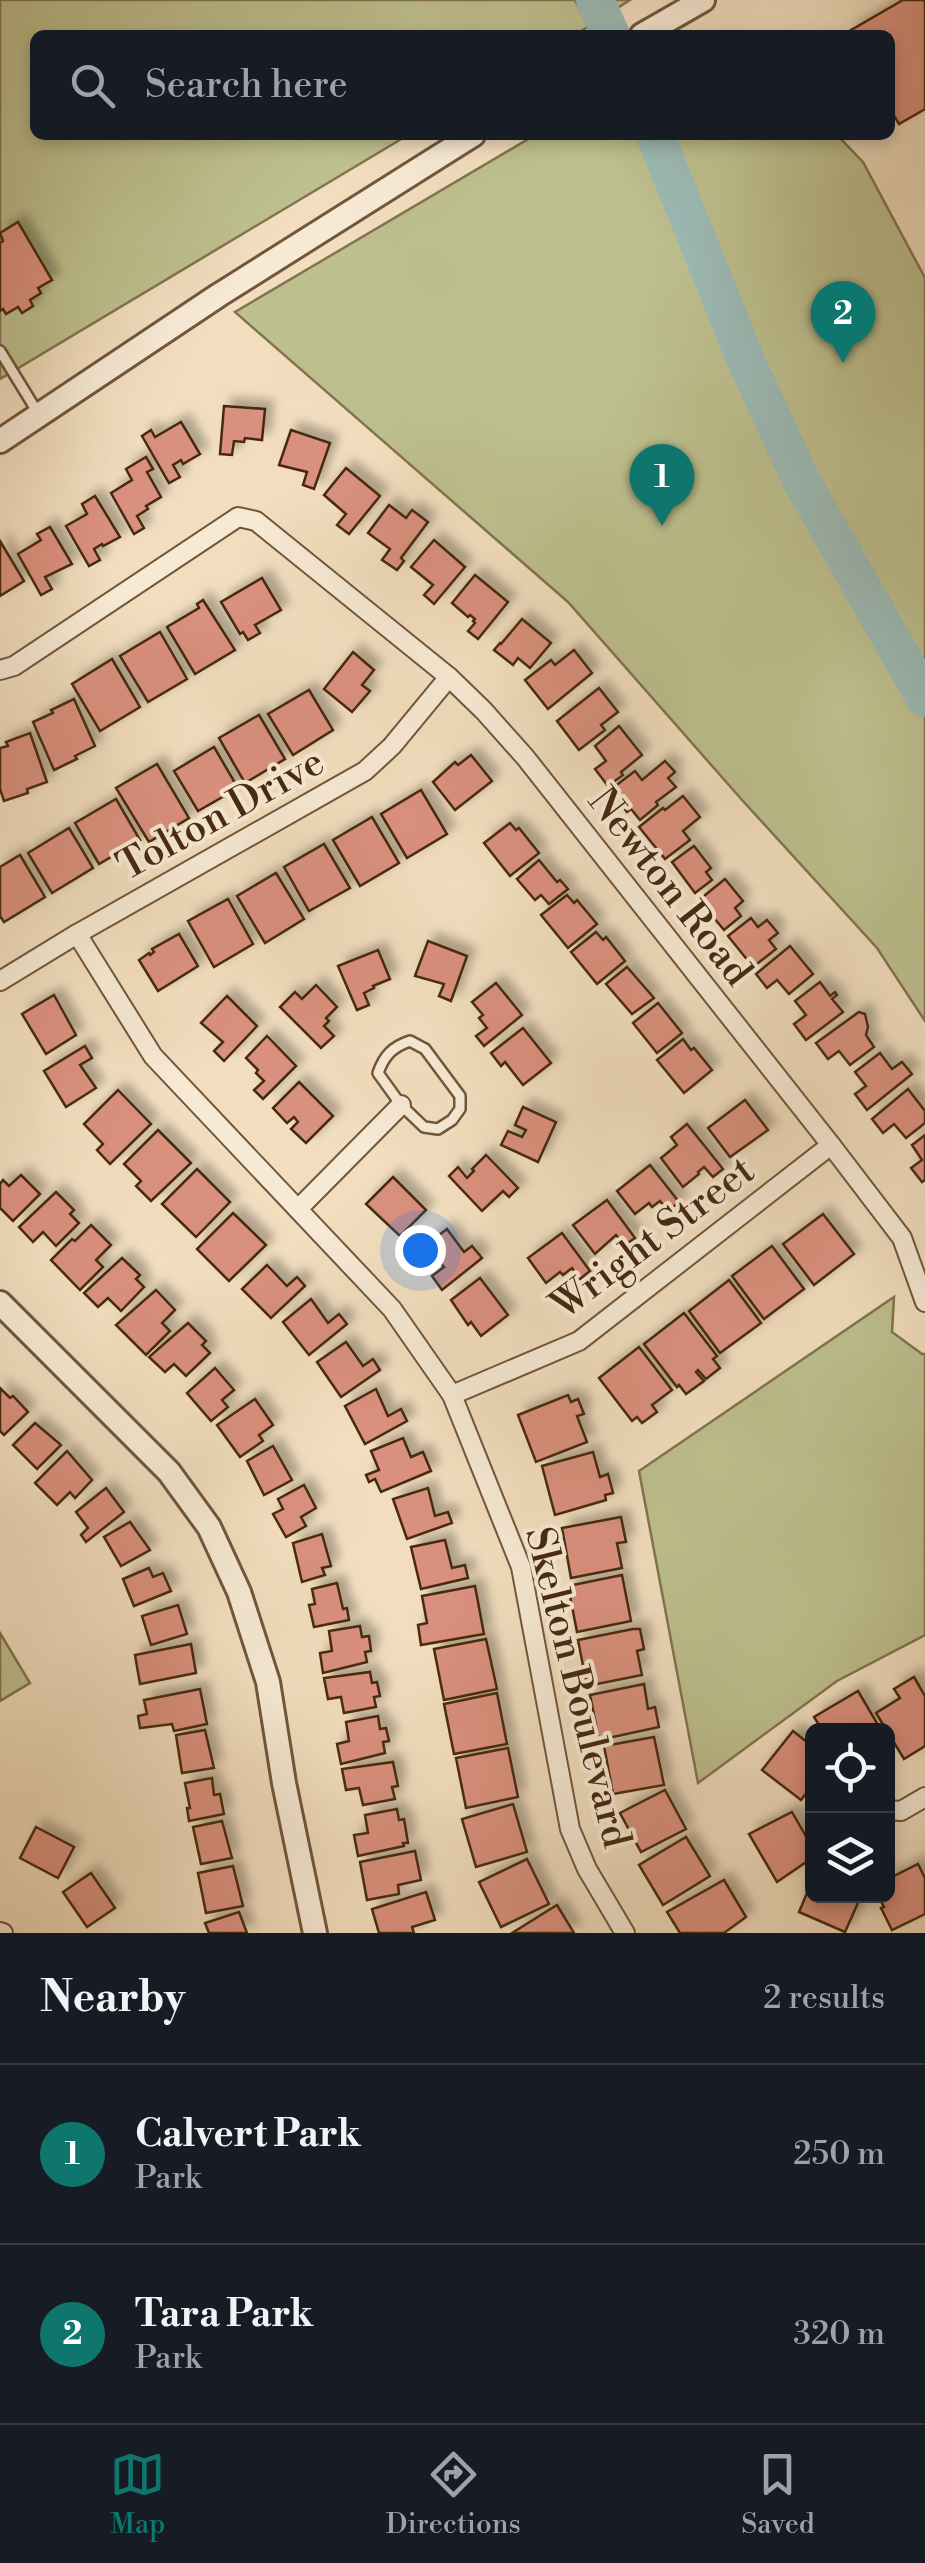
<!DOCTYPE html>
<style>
body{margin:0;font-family:"Libre Bodoni",serif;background:#242831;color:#f1f3f6}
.controls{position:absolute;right:30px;bottom:30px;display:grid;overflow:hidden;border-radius:15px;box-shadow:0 5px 15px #0003}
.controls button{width:90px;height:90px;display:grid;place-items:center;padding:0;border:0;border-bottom:2px solid #363941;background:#171b24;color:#f1f3f6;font:50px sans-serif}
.you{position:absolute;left:420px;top:1250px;width:35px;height:35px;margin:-25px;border:8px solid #fff;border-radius:50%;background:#1a73e8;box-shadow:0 0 0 15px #1a73e833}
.badge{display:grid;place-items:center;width:65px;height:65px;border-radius:50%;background:#0f766e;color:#fff;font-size:32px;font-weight:700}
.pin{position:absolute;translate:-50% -82px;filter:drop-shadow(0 2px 5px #0008)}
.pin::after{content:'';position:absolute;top:52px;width:35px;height:30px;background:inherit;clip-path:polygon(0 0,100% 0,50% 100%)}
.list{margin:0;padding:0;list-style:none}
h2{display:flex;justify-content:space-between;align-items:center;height:130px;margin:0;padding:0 40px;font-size:42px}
h2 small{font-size:32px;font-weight:400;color:#9ea1a6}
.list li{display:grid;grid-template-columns:65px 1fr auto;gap:30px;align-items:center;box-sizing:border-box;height:180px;padding:0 40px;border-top:2px solid #363941}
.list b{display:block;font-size:38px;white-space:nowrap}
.list p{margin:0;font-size:32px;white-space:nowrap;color:#9ea1a6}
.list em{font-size:32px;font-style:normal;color:#9ea1a6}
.icon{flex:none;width:55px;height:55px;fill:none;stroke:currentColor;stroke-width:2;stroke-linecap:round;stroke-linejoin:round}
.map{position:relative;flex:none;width:925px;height:1933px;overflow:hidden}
.search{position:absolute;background:#171b24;box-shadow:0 5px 15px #0003;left:30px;right:30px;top:30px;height:110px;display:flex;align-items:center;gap:25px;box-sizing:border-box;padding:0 35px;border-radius:15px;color:#9ea1a6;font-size:38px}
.sheet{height:490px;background:#171b24}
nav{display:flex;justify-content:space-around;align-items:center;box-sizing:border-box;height:140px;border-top:2px solid #363941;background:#171b24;font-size:28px;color:#9ea1a6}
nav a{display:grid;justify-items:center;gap:5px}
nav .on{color:#0f766e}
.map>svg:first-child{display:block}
.green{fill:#bec08f;stroke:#82744f;stroke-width:2.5}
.water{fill:#9cbbb7;stroke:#7a8174;stroke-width:2.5}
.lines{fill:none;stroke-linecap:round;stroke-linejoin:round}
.river{stroke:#9cbbb7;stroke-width:38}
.building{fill:#da907e;stroke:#46290f;stroke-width:2.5;filter:url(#shadow)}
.service-casing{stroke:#71563b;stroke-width:14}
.minor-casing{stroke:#71563b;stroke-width:22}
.tertiary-casing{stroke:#71563b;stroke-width:28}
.service{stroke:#f7ead5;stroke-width:9}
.minor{stroke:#f7ead5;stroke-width:18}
.tertiary{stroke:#f7ead5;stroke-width:22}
.labels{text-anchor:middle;stroke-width:8;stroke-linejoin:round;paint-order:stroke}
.street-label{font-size:40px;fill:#46290f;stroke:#f7ead5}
</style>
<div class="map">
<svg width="925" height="1933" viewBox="0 0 925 1933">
<defs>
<filter id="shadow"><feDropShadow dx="8" dy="-8" stdDeviation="5" flood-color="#0004"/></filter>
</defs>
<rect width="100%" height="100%" fill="#f2debf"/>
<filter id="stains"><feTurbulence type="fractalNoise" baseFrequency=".002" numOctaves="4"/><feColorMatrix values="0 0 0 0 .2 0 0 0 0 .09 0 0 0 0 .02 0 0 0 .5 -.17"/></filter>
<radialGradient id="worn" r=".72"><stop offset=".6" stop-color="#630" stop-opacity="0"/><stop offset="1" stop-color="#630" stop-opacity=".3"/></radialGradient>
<!-- green -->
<g class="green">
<path d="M0 0H630L575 35H35V135H408L0 379Z"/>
<path d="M535 135H837L863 162 925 278V1021L877 948 742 800 568 602 235 312Z"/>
<path d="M894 1297 892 1332 922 1354H925V1635L837 1681 698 1783 639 1471Z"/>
<path d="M0 1633 30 1683 0 1701Z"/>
</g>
<!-- water -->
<path class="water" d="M575 0H608L618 15 591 32Z"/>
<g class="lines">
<!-- river -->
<g class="river">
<path d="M595 0 611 35"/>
<path d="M655 135 747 363 802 482 925 698"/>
</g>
</g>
<!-- building -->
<g class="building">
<path d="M903 0H924L925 3V109L899 124 890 109V35L846 33Z"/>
<path d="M18 222 52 280 38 288 41 293 30 300 33 306 22 313 18 307 6 314 3 309 0 311V243L3 241 0 233Z"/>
<path d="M224 406 265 409 262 440 245 438 244 442 234 441 232 455 220 454Z"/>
<path d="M181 422 200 454 183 464 181 460 173 465 180 477 169 483 142 436 151 430 155 437Z"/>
<path d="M291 430 330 443 314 489 303 485 307 472 279 465Z"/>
<path d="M146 457 153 469 147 472 161 497 146 506 148 509 137 516 144 528 134 534 111 493 132 480 126 469Z"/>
<path d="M346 468 380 496 349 534 337 525 346 514 324 495Z"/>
<path d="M95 496 120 537 103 546 102 544 94 549 100 560 89 566 66 526 87 514 82 504Z"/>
<path d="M389 505 406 518 412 510 428 522 401 558 404 561 397 570 382 560 390 549 368 533Z"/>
<path d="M50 527 72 564 45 577 52 589 41 595 18 554 41 540 37 534Z"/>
<path d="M434 540 465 567 434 604 424 595 433 585 411 567Z"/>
<path d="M0 541 24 581 0 596Z"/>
<path d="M475 575 508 602 478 639 468 631 475 623 473 621 475 619 470 615 468 617 452 603Z"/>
<path d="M262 578 281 610 255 625 260 633 248 640 243 632 240 634 221 602Z"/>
<path d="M203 600 235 650 195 674 167 627 199 608 197 604Z"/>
<path d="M522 619 551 643 530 668 518 658 513 665 494 650 500 643 501 644Z"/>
<path d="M160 632 187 679 148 702 120 656Z"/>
<path d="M574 650 592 673 548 709 525 680 551 660 555 665Z"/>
<path d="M353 652 374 670 362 685 370 691 352 712 324 689Z"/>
<path d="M112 659 140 707 100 731 72 684Z"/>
<path d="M599 688 618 712 601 725 605 730 579 750 557 721Z"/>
<path d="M309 690 333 730 293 755 268 714Z"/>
<path d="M74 699 95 746 75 756 77 759 54 770 33 722 53 713 51 710Z"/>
<path d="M259 715 285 759 245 783 219 738Z"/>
<path d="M619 726 642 755 621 772 623 775 608 786 595 769 606 761 595 746Z"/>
<path d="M30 733 47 782 27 789 28 793 4 801 0 789V748L8 746 6 742Z"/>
<path d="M214 747 238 788 198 811 174 771Z"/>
<path d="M471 755 492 781 455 810 433 782 455 762 458 765Z"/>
<path d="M665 761 675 772 668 778 676 787 656 802 658 805 640 820 631 809 627 812 610 790 635 771 642 780Z"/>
<path d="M157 764 189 818 149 842 116 788Z"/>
<path d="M421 790 447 834 407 858 381 814Z"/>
<path d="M683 796 700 817 683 831 690 840 665 859 639 827 663 808 665 810Z"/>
<path d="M116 799 140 840 99 864 75 823Z"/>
<path d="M372 817 399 863 360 886 333 840Z"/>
<path d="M510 823 516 830 519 828 539 853 510 876 484 843Z"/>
<path d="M69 828 93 868 52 893 28 853Z"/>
<path d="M324 844 350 888 309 911 284 867Z"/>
<path d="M694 846 711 868 706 872 712 880 695 893 672 862Z"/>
<path d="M20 855 45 897 4 922 0 916V867Z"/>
<path d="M539 860 557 882 560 880 568 889 549 904 541 895 535 900 517 879Z"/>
<path d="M276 873 304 919 265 943 237 896Z"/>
<path d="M725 879 743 901 735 908 741 916 724 930 699 900Z"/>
<path d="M567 895 574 903 577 900 597 924 568 948 541 915Z"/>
<path d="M228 899 253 944 214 967 188 921Z"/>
<path d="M751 918 758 927 767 920 778 933 769 940 776 949 753 967 728 936Z"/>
<path d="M596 932 603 940 606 937 625 961 597 984 571 952Z"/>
<path d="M179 934 198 966 158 991 139 960 149 953 150 955 154 952 152 949Z"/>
<path d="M428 941 467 956 451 1001 439 996 444 984 415 976Z"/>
<path d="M790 946 813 974 789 994 777 980 767 988 756 974Z"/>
<path d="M378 950 390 979 373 986 374 988 364 993 369 1005 357 1010 338 966Z"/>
<path d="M627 967 654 998 632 1014 606 984Z"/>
<path d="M820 982 830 996 835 992 837 995 832 999 843 1012 806 1040 794 1024 806 1015 795 1001Z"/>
<path d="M496 983 522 1015 484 1046 476 1036 487 1028 479 1018 483 1015 472 1002Z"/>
<path d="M316 985 337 1007 326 1018 329 1021 324 1026 334 1036 321 1048 280 1007 295 992 302 999Z"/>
<path d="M54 995 76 1035 46 1054 22 1014Z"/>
<path d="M227 996 257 1026 224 1061 214 1051 223 1042 201 1023Z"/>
<path d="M658 1003 682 1033 657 1053 633 1023Z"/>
<path d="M859 1012 865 1014 868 1027 866 1035 874 1047 850 1065 839 1051 828 1059 816 1043Z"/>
<path d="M523 1028 551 1063 523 1085 505 1062 501 1066 491 1053Z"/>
<path d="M267 1036 296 1066 263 1099 254 1090 264 1081 256 1073 258 1070 246 1058Z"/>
<path d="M683 1039 691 1050 694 1048 712 1070 684 1093 657 1060Z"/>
<path d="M85 1046 92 1058 80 1065 96 1088 66 1107 44 1071Z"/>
<path d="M880 1053 892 1069 902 1062 912 1074 867 1110 855 1094 866 1086 855 1072Z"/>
<path d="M299 1082 333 1116 306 1143 291 1129 298 1122 294 1117 287 1123 273 1108Z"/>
<path d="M908 1089 925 1111V1123L906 1138 894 1124 883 1133 872 1119Z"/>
<path d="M118 1090 151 1124 110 1164 97 1150 103 1144 84 1124Z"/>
<path d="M745 1100 768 1130 730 1157 708 1128Z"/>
<path d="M523 1107 556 1122 538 1162 501 1145 508 1131 522 1137 526 1130 515 1125Z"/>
<path d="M687 1124 723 1169 713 1177 704 1167 698 1172 699 1174 683 1187 661 1158 677 1145 671 1137Z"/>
<path d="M158 1130 191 1163 151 1201 136 1186 141 1181 124 1164Z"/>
<path d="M925 1135V1180L922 1182 911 1168 922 1160 912 1145Z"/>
<path d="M486 1155 518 1188 509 1197 503 1191 482 1211 449 1176 458 1167 467 1178 474 1171 472 1169Z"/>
<path d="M650 1165 679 1202 668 1211 660 1201 652 1207 649 1203 635 1214 617 1191Z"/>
<path d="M197 1169 230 1202 196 1237 162 1204Z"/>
<path d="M21 1175 40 1194 13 1221 0 1208V1184L3 1180 9 1186Z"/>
<path d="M393 1177 426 1210 400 1236 366 1204Z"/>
<path d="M56 1192 74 1210 70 1214 79 1223 56 1246 43 1232 33 1242 19 1227Z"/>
<path d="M607 1200 635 1238 625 1245 616 1235 595 1254 573 1225Z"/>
<path d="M233 1213 266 1245 229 1281 197 1249Z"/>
<path d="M823 1214 854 1254 814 1285 783 1244Z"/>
<path d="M91 1225 111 1245 96 1260 103 1267 80 1290 51 1260 72 1239 75 1241Z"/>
<path d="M447 1229 464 1252 472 1246 482 1258 442 1290 432 1276 444 1267 439 1261 431 1267 418 1251Z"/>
<path d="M562 1233 590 1271 580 1279 572 1268 563 1275 560 1272 546 1283 528 1258Z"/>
<path d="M772 1246 804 1289 764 1319 732 1276Z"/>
<path d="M122 1258 140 1275 136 1279 144 1287 121 1311 108 1298 98 1307 84 1293Z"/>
<path d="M267 1265 287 1286 297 1277 305 1286 271 1318 242 1289Z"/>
<path d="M480 1278 508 1315 481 1336 471 1322 468 1325 451 1300Z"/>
<path d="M729 1280 761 1323 720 1353 689 1311Z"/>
<path d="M156 1290 175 1310 162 1323 170 1331 146 1355 116 1325Z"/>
<path d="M311 1299 328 1323 339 1314 347 1324 309 1355 283 1322Z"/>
<path d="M684 1313 717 1356 713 1359 720 1368 706 1379 698 1370 696 1372 704 1381 686 1394 679 1385 677 1387 644 1344Z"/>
<path d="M188 1323 206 1341 202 1345 210 1353 186 1376 174 1364 165 1372 149 1357Z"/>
<path d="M346 1342 363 1366 373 1359 380 1370 341 1397 317 1362Z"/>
<path d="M639 1347 672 1390 652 1405 657 1412 642 1423 637 1417 632 1421 599 1378Z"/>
<path d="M215 1368 234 1390 222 1400 228 1407 211 1421 187 1393Z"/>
<path d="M0 1388 10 1398 13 1396 28 1412 4 1435 0 1431Z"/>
<path d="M376 1389 388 1416 401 1409 407 1421 365 1444 345 1406Z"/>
<path d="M568 1395 571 1402 578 1399 584 1414 577 1416 587 1442 536 1462 518 1415Z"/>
<path d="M255 1399 273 1425 259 1435 263 1441 240 1457 217 1425Z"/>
<path d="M35 1423 61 1445 37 1469 13 1445Z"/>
<path d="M403 1438 411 1457 423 1452 431 1471 381 1492 375 1479 369 1482 366 1475 379 1470 371 1451Z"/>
<path d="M273 1446 292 1480 264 1495 247 1461Z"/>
<path d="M67 1451 92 1480 75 1498 70 1492 57 1505 35 1483Z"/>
<path d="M593 1452 600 1477 608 1474 613 1493 605 1495 606 1500 555 1515 542 1466Z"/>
<path d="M304 1485 316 1508 301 1517 306 1526 286 1537 273 1514 283 1509 278 1499Z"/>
<path d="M106 1488 124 1512 86 1542 81 1535 88 1528 76 1512Z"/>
<path d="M428 1488 435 1516 448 1512 452 1523 407 1539 393 1499Z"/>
<path d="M621 1517 626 1542 617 1543 622 1568 571 1578 562 1528Z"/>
<path d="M130 1522 150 1550 121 1566 104 1537Z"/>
<path d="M322 1534 331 1566 322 1568 325 1575 302 1582 293 1543Z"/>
<path d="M445 1540 452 1568 465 1565 468 1578 421 1589 411 1547Z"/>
<path d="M149 1568 153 1577 163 1573 171 1591 134 1606 123 1579Z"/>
<path d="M622 1575 631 1621 577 1632 568 1586Z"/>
<path d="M337 1583 343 1609 347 1608 349 1620 314 1627 309 1605 315 1604 312 1589Z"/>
<path d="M475 1586 484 1634 421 1645 418 1625 427 1623 422 1596Z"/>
<path d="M178 1605 187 1634 151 1645 142 1616Z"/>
<path d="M360 1626 362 1637 369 1636 371 1651 365 1652 367 1662 323 1673 320 1653 332 1651 329 1631Z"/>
<path d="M633 1629H640L644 1649 637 1651 642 1675 587 1686 578 1640Z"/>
<path d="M486 1639 497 1689 444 1700 434 1649Z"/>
<path d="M191 1644 196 1673 140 1684 135 1655Z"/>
<path d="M370 1672 372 1683 377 1682 380 1696 374 1697 376 1707 344 1713 341 1697 328 1699 324 1678Z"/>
<path d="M914 1677 925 1696V1746L904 1759 876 1713 900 1698 894 1689Z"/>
<path d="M644 1684 648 1709 655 1707 659 1727 599 1740 590 1695Z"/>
<path d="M200 1689 207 1724 174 1731 172 1724 140 1728 138 1716 147 1714 144 1700Z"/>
<path d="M858 1691 881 1730H822L814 1717Z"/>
<path d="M497 1693 507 1744 454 1754 444 1704Z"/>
<path d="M378 1716 380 1729 386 1728 389 1741 383 1742 385 1753 341 1764 337 1744 349 1741 346 1722Z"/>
<path d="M205 1730 214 1768 182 1773 176 1735Z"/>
<path d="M793 1731 812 1746V1786L801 1800 762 1770Z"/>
<path d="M654 1737 664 1785 613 1794 604 1746Z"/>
<path d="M508 1748 518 1797 466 1808 456 1758Z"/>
<path d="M393 1762 398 1786 392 1787 395 1799 363 1805 359 1788 346 1790 342 1769Z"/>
<path d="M212 1778 214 1795 220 1794 224 1814 189 1821 187 1808H190L185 1783Z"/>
<path d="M665 1790 686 1829 641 1852 620 1813Z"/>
<path d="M513 1804 527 1852 476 1867 462 1819Z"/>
<path d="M397 1809 399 1820 404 1819 408 1843H403L404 1846 358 1856 354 1835 368 1833 365 1815Z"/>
<path d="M792 1812 812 1847V1858L777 1882 749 1834Z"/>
<path d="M222 1821 232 1858 201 1864 193 1827Z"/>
<path d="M36 1827 74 1847 58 1878 20 1858Z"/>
<path d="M686 1837 710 1876 663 1905 639 1865Z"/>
<path d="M415 1851 421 1880 398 1885 399 1894 367 1900 360 1862Z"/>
<path d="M527 1859 549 1904 501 1927 479 1882Z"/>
<path d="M918 1864 925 1878V1914L892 1930 881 1908 884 1907 878 1896H888V1879Z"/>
<path d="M233 1866 243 1906 206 1913 198 1873Z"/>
<path d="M91 1873 115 1908 87 1927 63 1892Z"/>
<path d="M724 1880 746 1917 724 1933H680L667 1912Z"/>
<path d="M812 1881V1896H861L845 1932 799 1912Z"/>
<path d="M426 1892 435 1920 412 1927 414 1933H379L372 1909Z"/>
<path d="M557 1905 574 1933H512Z"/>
<path d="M239 1912 247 1933H209L205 1923Z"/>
</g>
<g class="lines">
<defs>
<g id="service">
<path d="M0 351 38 413"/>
<path d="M410 1041 425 1049 460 1096V1109L452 1120 438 1129 424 1127 401 1105 378 1073C384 1056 392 1047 410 1041Z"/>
</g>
<g id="minor">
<path d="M0 670 14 666 238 517 256 521 449 677 484 711 525 757 831 1145 902 1238 925 1302"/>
<path d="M77 934 153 1056 392 1309 452 1395 521 1567 570 1829 587 1869 625 1933"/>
<path d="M0 981 77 934 365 771 392 746 449 677"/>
<path d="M298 1209 401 1105"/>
<path d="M452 1395 579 1341 831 1145"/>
<path d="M888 1810 901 1811 925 1797"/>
<path d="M0 1932 3 1933"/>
</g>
<g id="tertiary">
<path d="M642 35 703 0"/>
<path d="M0 441 219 295 473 135"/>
<path d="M0 1303 169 1472 209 1527 239 1592 268 1682 284 1783 315 1933"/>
</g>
</defs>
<!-- service casing -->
<use href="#service" class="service-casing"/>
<!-- minor casing -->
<use href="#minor" class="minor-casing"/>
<!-- tertiary casing -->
<use href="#tertiary" class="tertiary-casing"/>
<!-- service -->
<use href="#service" class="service"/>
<!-- minor -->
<use href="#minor" class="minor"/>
<!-- tertiary -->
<use href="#tertiary" class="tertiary"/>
</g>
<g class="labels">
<!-- street labels -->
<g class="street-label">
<text transform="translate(220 813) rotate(-29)" y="14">Tolton Drive</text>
<text transform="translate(671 886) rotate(52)" y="14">Newton Road</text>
<text transform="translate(652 1237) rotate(-37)" y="14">Wright Street</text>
<text transform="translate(579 1687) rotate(76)" y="14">Skelton Boulevard</text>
</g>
</g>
<rect width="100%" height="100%" filter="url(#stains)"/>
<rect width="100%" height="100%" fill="url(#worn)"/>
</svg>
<div class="controls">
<button><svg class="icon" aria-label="locate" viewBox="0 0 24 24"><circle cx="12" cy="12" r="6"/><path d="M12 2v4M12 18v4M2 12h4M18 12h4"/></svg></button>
<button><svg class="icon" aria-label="layers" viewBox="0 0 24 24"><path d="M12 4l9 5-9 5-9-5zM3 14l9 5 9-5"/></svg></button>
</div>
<div class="you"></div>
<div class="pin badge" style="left:662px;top:526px">1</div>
<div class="pin badge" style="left:843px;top:363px">2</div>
<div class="search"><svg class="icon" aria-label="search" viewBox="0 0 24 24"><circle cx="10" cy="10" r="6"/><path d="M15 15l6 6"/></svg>Search here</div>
</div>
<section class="sheet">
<h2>Nearby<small>2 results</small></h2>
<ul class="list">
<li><span class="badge">1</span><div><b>Calvert Park</b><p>Park</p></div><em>250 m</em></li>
<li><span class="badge">2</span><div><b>Tara Park</b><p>Park</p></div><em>320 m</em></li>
</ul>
</section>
<nav>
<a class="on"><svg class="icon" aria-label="map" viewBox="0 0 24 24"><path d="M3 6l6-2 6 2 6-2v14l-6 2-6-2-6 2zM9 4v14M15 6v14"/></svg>Map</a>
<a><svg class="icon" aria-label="directions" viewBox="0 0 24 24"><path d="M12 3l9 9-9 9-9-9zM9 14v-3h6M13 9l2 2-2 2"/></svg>Directions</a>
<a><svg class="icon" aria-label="saved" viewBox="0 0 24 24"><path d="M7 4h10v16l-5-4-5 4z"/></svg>Saved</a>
</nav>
